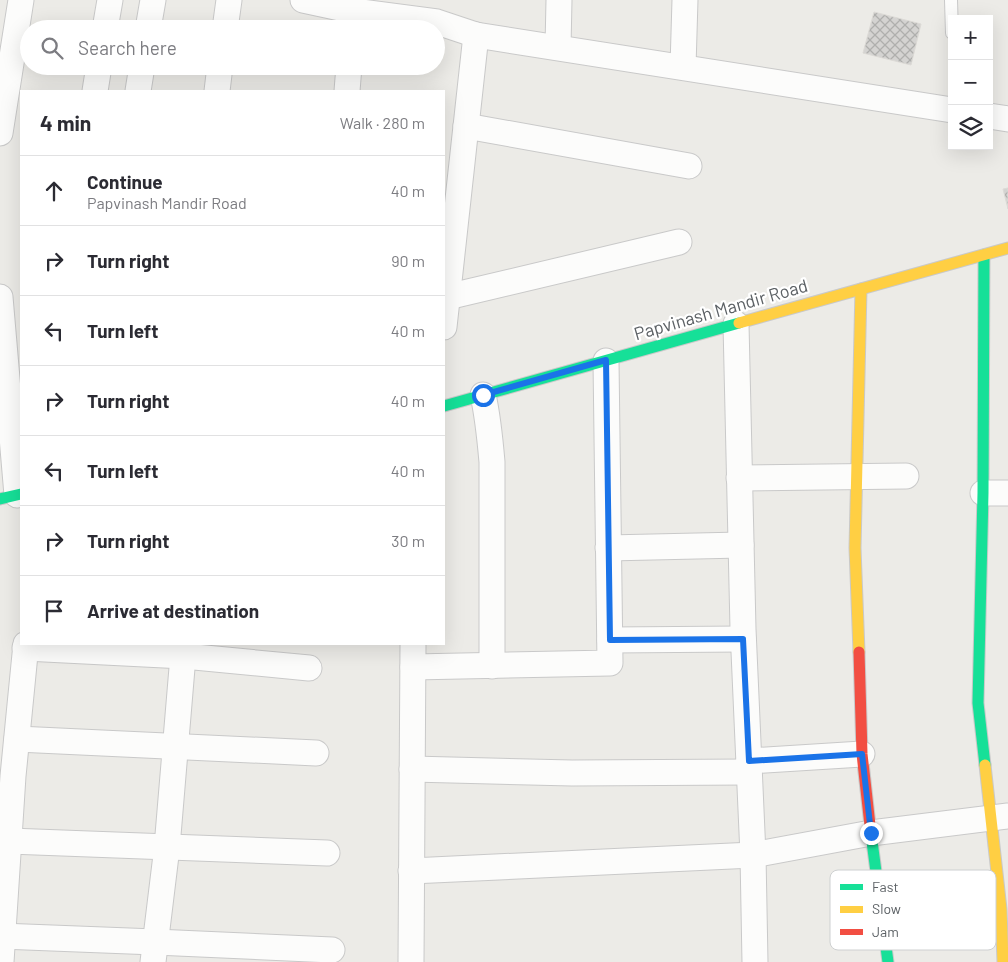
<!DOCTYPE html>
<meta charset="utf-8">
<style>
body{margin:0;font-family:Barlow,sans-serif;background:#f2f2f3;color:#2b2b33}
.controls{position:absolute;right:15px;top:15px;display:grid;overflow:hidden;border-radius:0px;box-shadow:0 5px 20px #0002}
.controls button{width:45px;height:45px;display:grid;place-items:center;padding:0;border:0;border-bottom:1px solid #e1e1e2;background:#fff;color:#2b2b33;font:25px sans-serif}
.stop{position:absolute;width:15px;height:15px;margin:-11px;border:4px solid #1a73e8;border-radius:50%;background:#fff}
.stop.end{background:#1a73e8;border-color:#fff;box-shadow:0 1px 5px #0008}
.list{margin:0;padding:0;list-style:none}
h2{display:flex;justify-content:space-between;align-items:center;height:65px;margin:0;padding:0 20px;font-size:21px}
h2 small{font-size:16px;font-weight:400;color:#7c7c81}
.list li{display:grid;grid-template-columns:32px 1fr auto;gap:15px;align-items:center;box-sizing:border-box;height:70px;padding:0 20px;border-top:1px solid #e1e1e2}
.list b{display:block;font-size:19px;white-space:nowrap}
.list p{margin:0;font-size:16px;white-space:nowrap;color:#7c7c81}
.list em{font-size:16px;font-style:normal;color:#7c7c81}
.icon{flex:none;width:28px;height:28px;fill:none;stroke:currentColor;stroke-width:2;stroke-linecap:round;stroke-linejoin:round}
.map{position:relative;flex:none;width:1008px;height:962px;overflow:hidden}
.search{position:absolute;background:#fff;box-shadow:0 5px 20px #0002;left:20px;top:20px;width:425px;height:55px;display:flex;align-items:center;gap:12px;box-sizing:border-box;padding:0 18px;border-radius:28px;color:#7c7c81;font-size:19px}
.panel{position:absolute;background:#fff;box-shadow:0 5px 20px #0002;left:20px;top:90px;width:425px;height:555px;border-radius:0px}
.map>svg:first-child{display:block}
.building{fill:url(#building-cross-hatch);stroke:#dcdad6}
.lines{fill:none;stroke-linecap:round;stroke-linejoin:round}
.lane-casing{stroke:#c9c9c9;stroke-width:14}
.street-casing{stroke:#c9c9c9;stroke-width:27}
.fast-casing{stroke:#c9c9c9;stroke-width:13}
.slow-casing{stroke:#c9c9c9;stroke-width:13}
.jam-casing{stroke:#c9c9c9;stroke-width:13}
.lane{stroke:#fcfcfb;stroke-width:12}
.street{stroke:#fcfcfb;stroke-width:25}
.fast{stroke:#16e098;stroke-width:11}
.slow{stroke:#ffcf43;stroke-width:11}
.jam{stroke:#f24e42;stroke-width:11}
.route{stroke:#1a73e8;stroke-width:6}
.labels{text-anchor:middle;stroke-width:4.5;stroke-linejoin:round;paint-order:stroke}
.street-label{font-size:18px;fill:#5c6165;stroke:#fff}
.key{fill:#fff;stroke:#ced0d1;stroke-width:1}
.key-label{font-size:14px;fill:#5c6165}
</style>
<div class="map">
<svg width="1008" height="962" viewBox="0 0 1008 962">
<defs>
<pattern id="building-cross-hatch" width="8" height="8" patternUnits="userSpaceOnUse" patternTransform="scale(1.25)"><rect width="8" height="8" fill="#d4d3d1"/><path d="M0 0l8 8M0 8l8-8" fill="none" stroke="#afafad"/></pattern>
</defs>
<rect width="100%" height="100%" fill="#ecebe7"/>
<!-- building -->
<g class="building">
<path d="M874 12 921 24 911 65 863 53Z"/>
<path d="M1008 188V209L1003 189Z"/>
</g>
<g class="lines">
<defs>
<path id="lane" d="M951 0 952 33"/>
<g id="street">
<path d="M303 0 354 11 437 22 476 35 952 110"/>
<path d="M105 29 110 0"/>
<path d="M148 29 153 0"/>
<path d="M225 29 229 0"/>
<path d="M558 47 559 0"/>
<path d="M683 67 685 0"/>
<path d="M95 91 99 66"/>
<path d="M138 91 142 66"/>
<path d="M217 91 220 66"/>
<path d="M347 91 349 66"/>
<path d="M989 116 1008 119"/>
<path d="M466 126 689 166"/>
<path d="M0 133 21 0"/>
<path d="M0 297 17 495"/>
<path d="M447 297 679 242"/>
<path d="M736 324 743 629 753 855 755 962"/>
<path d="M444 327 476 35"/>
<path d="M483 395C488 417 490 439 492 462V666"/>
<path d="M739 478 906 476"/>
<path d="M983 493H1008"/>
<path d="M608 548 741 545"/>
<path d="M610 640 743 639"/>
<path d="M25 648 184 656 309 668"/>
<path d="M413 667 610 663 606 361"/>
<path d="M17 739 316 753"/>
<path d="M749 761 862 754"/>
<path d="M412 769 572 773 749 772"/>
<path d="M9 841 327 853"/>
<path d="M411 871 753 855 871 833 1008 816"/>
<path d="M0 936 155 942 332 950"/>
<path d="M1 962 13 776 26 644"/>
<path d="M153 962 167 847 184 644"/>
<path d="M411 962 413 644"/>
</g>
<g id="fast">
<path d="M984 255 983 493 978 703 985 765"/>
<path d="M444 406 739 323"/>
<path d="M0 499 21 494"/>
<path d="M871 834 888 962"/>
</g>
<g id="slow">
<path d="M739 323 1008 248"/>
<path d="M859 652 855 548 861 289"/>
<path d="M985 765 1001 909 1003 962"/>
</g>
<path id="jam" d="M859 652 862 754 871 834"/>
</defs>
<!-- lane casing -->
<use href="#lane" class="lane-casing"/>
<!-- street casing -->
<use href="#street" class="street-casing"/>
<!-- fast casing -->
<use href="#fast" class="fast-casing"/>
<!-- slow casing -->
<use href="#slow" class="slow-casing"/>
<!-- jam casing -->
<use href="#jam" class="jam-casing"/>
<!-- lane -->
<use href="#lane" class="lane"/>
<!-- street -->
<use href="#street" class="street"/>
<!-- fast -->
<use href="#fast" class="fast"/>
<!-- slow -->
<use href="#slow" class="slow"/>
<!-- jam -->
<use href="#jam" class="jam"/>
</g>
<g class="lines">
<!-- route -->
<path class="route" d="M483 395 606 360 610 640 743 639 749 761 862 754 871 833"/>
</g>
<g class="labels">
<!-- street labels -->
<g class="street-label">
<text transform="translate(721 310) rotate(-16)" y="6">Papvinash Mandir Road</text>
</g>
</g>
<!-- legend -->
<rect x="830" y="870" width="166" height="80" rx="8" class="key"/>
<rect x="840" y="884" width="23" height="6" fill="#16e098"/>
<rect x="840" y="906" width="23" height="7" fill="#ffcf43"/>
<rect x="840" y="929" width="23" height="6" fill="#f24e42"/>
<g class="key-label">
<text x="872" y="892">Fast</text>
<text x="872" y="914">Slow</text>
<text x="872" y="937">Jam</text>
</g>
</svg>
<div class="controls">
<button>+</button>
<button>−</button>
<button><svg class="icon" aria-label="layers" viewBox="0 0 24 24"><path d="M12 4l9 5-9 5-9-5zM3 14l9 5 9-5"/></svg></button>
</div>
<div class="stop" style="left:483px;top:395px"></div>
<div class="stop end" style="left:871px;top:833px"></div>
<div class="search"><svg class="icon" aria-label="search" viewBox="0 0 24 24"><circle cx="10" cy="10" r="6"/><path d="M15 15l6 6"/></svg>Search here</div>
<section class="panel">
<h2>4 min<small>Walk · 280 m</small></h2>
<ul class="list">
<li><svg class="icon" aria-label="ahead" viewBox="0 0 24 24"><path d="M12 20V5M6 11l6-6 6 6"/></svg><div><b>Continue</b><p>Papvinash Mandir Road</p></div><em>40 m</em></li>
<li><svg class="icon" aria-label="right" viewBox="0 0 24 24"><path d="M7 20v-9h11M14 6l5 5-5 5"/></svg><div><b>Turn right</b></div><em>90 m</em></li>
<li><svg class="icon" aria-label="left" viewBox="0 0 24 24"><path d="M17 20v-9H6M10 6l-5 5 5 5"/></svg><div><b>Turn left</b></div><em>40 m</em></li>
<li><svg class="icon" aria-label="right" viewBox="0 0 24 24"><path d="M7 20v-9h11M14 6l5 5-5 5"/></svg><div><b>Turn right</b></div><em>40 m</em></li>
<li><svg class="icon" aria-label="left" viewBox="0 0 24 24"><path d="M17 20v-9H6M10 6l-5 5 5 5"/></svg><div><b>Turn left</b></div><em>40 m</em></li>
<li><svg class="icon" aria-label="right" viewBox="0 0 24 24"><path d="M7 20v-9h11M14 6l5 5-5 5"/></svg><div><b>Turn right</b></div><em>30 m</em></li>
<li><svg class="icon" aria-label="arrive" viewBox="0 0 24 24"><path d="M6 21V4h12l-3 4 3 4H6"/></svg><div><b>Arrive at destination</b></div></li>
</ul>
</section>
</div>
